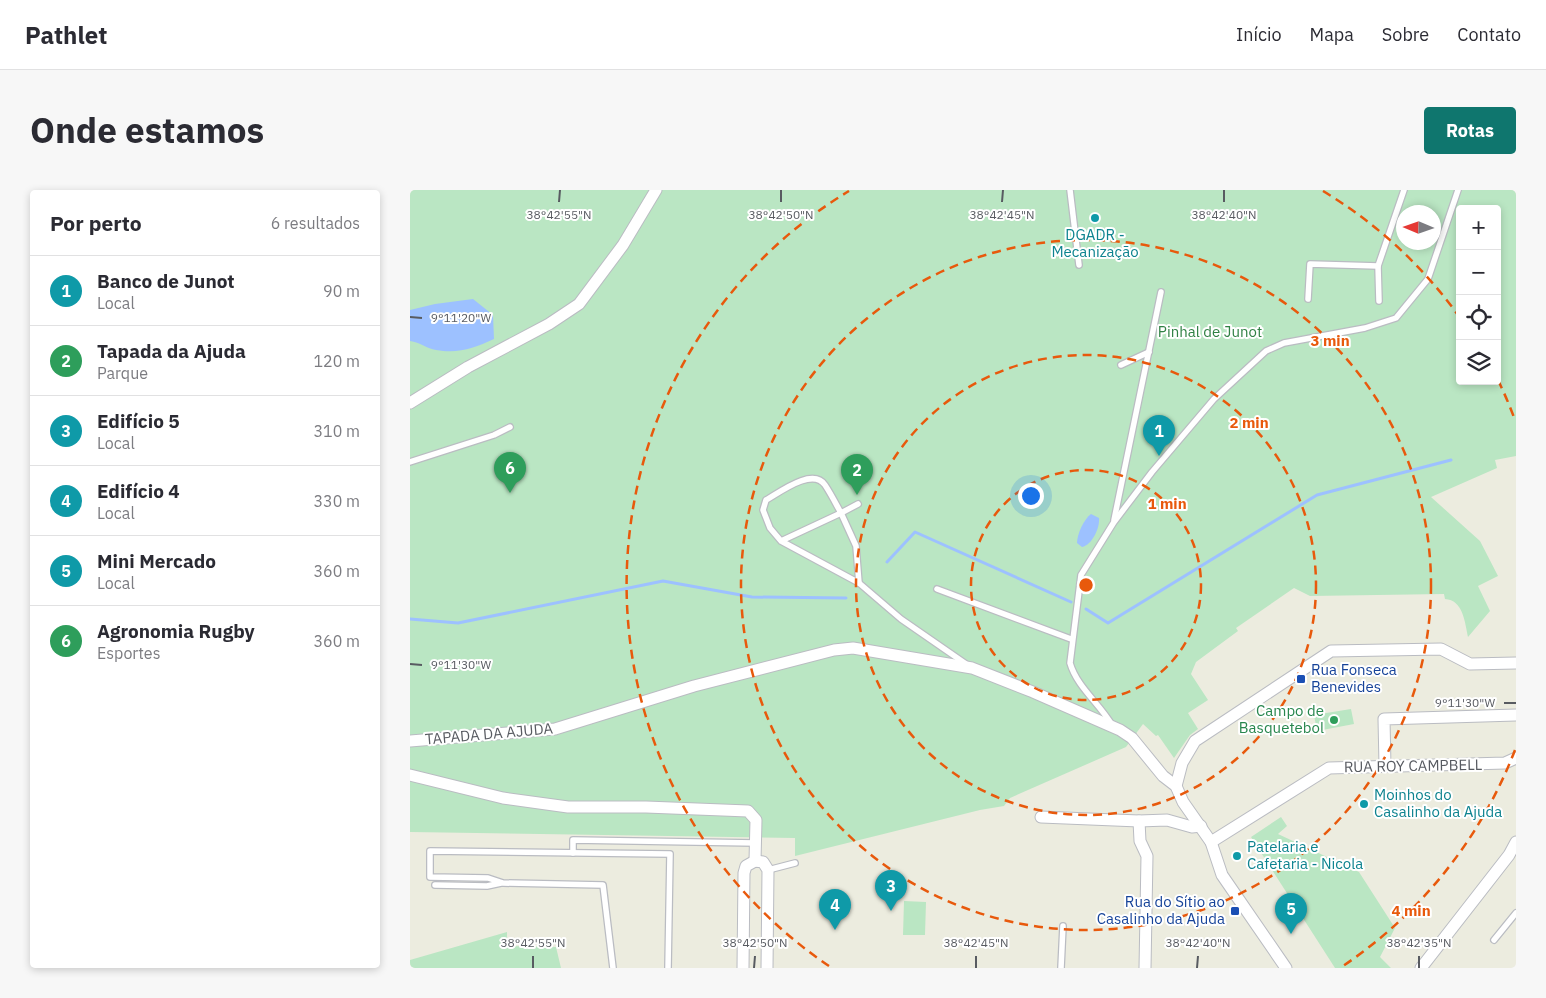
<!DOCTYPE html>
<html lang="pt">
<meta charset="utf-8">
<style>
body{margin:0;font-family:"IBM Plex Sans",sans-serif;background:#f7f7f7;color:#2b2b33}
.controls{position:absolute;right:15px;top:15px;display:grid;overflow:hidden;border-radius:5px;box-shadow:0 2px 8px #0003}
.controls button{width:45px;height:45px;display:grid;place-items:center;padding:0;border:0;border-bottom:1px solid #e1e1e2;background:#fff;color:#2b2b33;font:25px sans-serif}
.compass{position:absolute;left:986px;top:15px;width:45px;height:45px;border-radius:50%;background:#fff;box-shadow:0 2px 8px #0003;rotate:272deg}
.you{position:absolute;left:620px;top:305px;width:18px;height:18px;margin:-12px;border:4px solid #fff;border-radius:50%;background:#1a73e8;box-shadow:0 0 0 8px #1a73e833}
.badge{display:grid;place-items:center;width:32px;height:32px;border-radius:50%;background:#0f766e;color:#fff;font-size:16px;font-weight:700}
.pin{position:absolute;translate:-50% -41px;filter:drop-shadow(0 1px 2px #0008)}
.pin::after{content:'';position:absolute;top:26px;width:18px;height:15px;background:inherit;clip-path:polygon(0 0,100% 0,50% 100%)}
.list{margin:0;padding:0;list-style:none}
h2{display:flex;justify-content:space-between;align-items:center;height:65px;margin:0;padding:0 20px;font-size:21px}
h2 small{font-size:16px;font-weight:400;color:#7c7c81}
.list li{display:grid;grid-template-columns:32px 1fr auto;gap:15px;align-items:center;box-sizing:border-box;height:70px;padding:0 20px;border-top:1px solid #e1e1e2}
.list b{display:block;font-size:19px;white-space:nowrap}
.list p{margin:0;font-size:16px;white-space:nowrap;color:#7c7c81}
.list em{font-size:16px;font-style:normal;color:#7c7c81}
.icon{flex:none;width:28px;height:28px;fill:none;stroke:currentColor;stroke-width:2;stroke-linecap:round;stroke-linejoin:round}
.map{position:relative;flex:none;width:1106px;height:778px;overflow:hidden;border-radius:5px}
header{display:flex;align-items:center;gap:30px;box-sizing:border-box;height:70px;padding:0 25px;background:#fff;border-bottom:1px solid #e1e1e2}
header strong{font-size:24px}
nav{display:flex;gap:28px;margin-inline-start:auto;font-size:18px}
.intro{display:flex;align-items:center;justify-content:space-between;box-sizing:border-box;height:120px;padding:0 30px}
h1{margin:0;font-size:35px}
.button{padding:12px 22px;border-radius:5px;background:#0f766e;color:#fff;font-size:18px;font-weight:700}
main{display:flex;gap:30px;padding:0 30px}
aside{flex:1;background:#fff;border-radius:5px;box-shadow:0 2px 8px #0003}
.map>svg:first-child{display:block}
.green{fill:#bae6c3;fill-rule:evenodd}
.water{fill:#9dc1ff}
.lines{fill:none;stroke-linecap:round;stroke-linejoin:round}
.stream{stroke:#9dc1ff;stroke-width:3}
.service-casing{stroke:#babcc2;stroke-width:8}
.minor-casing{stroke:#babcc2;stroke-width:13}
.service{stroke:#fff;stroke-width:5.5}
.minor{stroke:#fff;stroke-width:11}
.ticks{fill:none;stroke:#585b61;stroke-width:2}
.ring{fill:none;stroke:#e8590c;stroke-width:2.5;stroke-dasharray:9 6}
.culture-dot{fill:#0f9aa8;stroke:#fff;stroke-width:2}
.transit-dot{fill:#1a4fb4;stroke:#fff;stroke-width:2}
.leisure-dot{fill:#2e9e5b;stroke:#fff;stroke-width:2}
.labels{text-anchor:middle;stroke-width:4;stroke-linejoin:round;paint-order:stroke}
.culture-label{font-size:15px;fill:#0d838f;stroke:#fff;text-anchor:start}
.park-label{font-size:15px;fill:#308144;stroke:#fff}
.transit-label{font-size:15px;fill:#164399;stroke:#fff;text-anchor:start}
.leisure-label{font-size:15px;fill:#27864d;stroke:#fff;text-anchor:end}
.street-label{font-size:15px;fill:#585b61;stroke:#fff}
.ticks-label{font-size:12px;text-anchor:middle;fill:#585b61;stroke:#fff;stroke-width:4;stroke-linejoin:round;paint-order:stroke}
.centre{fill:#e8590c;stroke:#fff;stroke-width:2.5}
.ring-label{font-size:15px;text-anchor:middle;font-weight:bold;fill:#e8590c;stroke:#fff;stroke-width:4;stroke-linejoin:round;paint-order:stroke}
</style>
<header>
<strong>Pathlet</strong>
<nav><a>Início</a><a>Mapa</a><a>Sobre</a><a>Contato</a></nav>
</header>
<div class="intro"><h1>Onde estamos</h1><a class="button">Rotas</a></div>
<main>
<aside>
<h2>Por perto<small>6 resultados</small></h2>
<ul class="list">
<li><span class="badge" style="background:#0f9aa8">1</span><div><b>Banco de Junot</b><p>Local</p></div><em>90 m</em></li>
<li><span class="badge" style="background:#2e9e5b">2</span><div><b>Tapada da Ajuda</b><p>Parque</p></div><em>120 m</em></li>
<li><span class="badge" style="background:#0f9aa8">3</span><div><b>Edifício 5</b><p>Local</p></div><em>310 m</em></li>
<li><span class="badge" style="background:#0f9aa8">4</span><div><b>Edifício 4</b><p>Local</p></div><em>330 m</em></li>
<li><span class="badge" style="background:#0f9aa8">5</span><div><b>Mini Mercado</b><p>Local</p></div><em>360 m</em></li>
<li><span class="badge" style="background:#2e9e5b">6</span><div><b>Agronomia Rugby</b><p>Esportes</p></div><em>360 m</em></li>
</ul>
</aside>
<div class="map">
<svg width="1106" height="778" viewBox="0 0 1106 778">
<rect width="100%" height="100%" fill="#ececdf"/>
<!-- green -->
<g class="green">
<path d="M0 0H1106V266L1085 270 1087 278 1021 307 1070 351 1088 386 1068 396 1080 421 1058 447C1055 432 1053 410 1035 409L1034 404 900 406 884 398 826 438 828 441 786 472 781 484 798 510 778 523 788 539 780 545 764 568 748 545 746 546 733 534 716 557 600 608 594 616 570 620 385 666V648L0 642ZM1050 19H1087V191H1050ZM994 22H1024V52H994Z"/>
<path d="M941 519 944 534 907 541 904 525Z"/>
<path d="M871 627 877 636 868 644 949 682 985 738 970 767 981 778H925L841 647Z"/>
<path d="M494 711 516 712 515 745H493Z"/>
<path d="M97 742V756L146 757 151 778H0V770Z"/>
</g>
<!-- water -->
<g class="water">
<path d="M63 109 83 125 84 149C64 158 49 164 26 160 17 159 10 152 0 151V120L25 114Z"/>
<path d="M681 324 689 328C690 338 682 355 672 357L667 353C667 344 674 329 681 324Z"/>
</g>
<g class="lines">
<!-- stream -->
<g class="stream">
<path d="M477 372 505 342 661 412"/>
<path d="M676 419 698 433 907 305 1041 270"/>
<path d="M0 429 48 433 253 391 342 407 436 408"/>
</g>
<defs>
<g id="service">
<path d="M660 0 669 75"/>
<path d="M898 109 900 74 968 76"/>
<path d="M969 111 968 76 994 0"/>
<path d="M711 175 739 162"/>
<path d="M0 272 84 245 100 237"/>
<path d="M448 314 431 323 446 356 449 393"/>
<path d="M704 330 751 102"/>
<path d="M371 351 431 323C426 314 421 304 415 295 403 277 370 302 356 310L353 320 360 338 371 351 449 393 491 429 556 474"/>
<path d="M527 399 661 449"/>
<path d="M702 535C689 513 667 497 660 473L671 385 704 332 742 282 804 209 856 161 874 153 955 138 986 128 1018 89 1048 0"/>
<path d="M163 663V650L346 653"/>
<path d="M358 680 385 673"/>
<path d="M25 695 77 696 91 693"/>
<path d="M1084 750 1106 723"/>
<path d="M203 778 193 695 93 693 78 688 20 687V661L260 664 258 778"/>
<path d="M651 778 653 736"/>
</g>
<g id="minor">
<path d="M0 213 58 177 139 134 169 114 213 55 246 0"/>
<path d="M0 551 145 539 284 496 424 460 443 458 562 478 623 502 710 540 722 548 753 586 766 596 773 612 801 652 812 685 876 778"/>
<path d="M975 576 974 529 1106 525"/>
<path d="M0 585 93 608 158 617H236L338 621 346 630 345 671"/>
<path d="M766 596 772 573 785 551 921 461 1031 459 1060 474 1106 473"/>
<path d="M631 627 729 631 757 630 782 637 791 636"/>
<path d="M729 631 730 651 737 666 735 778"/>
<path d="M801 652 919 578 1095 573 1106 568"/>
<path d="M333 778 334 683 336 676 345 671 353 672 358 680 357 778"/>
<path d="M1011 778 1099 665 1106 652"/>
</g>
</defs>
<!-- service casing -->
<use href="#service" class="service-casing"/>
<!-- minor casing -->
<use href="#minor" class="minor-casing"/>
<!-- service -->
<use href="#service" class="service"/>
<!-- minor -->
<use href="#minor" class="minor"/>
</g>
<!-- ticks -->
<path class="ticks" d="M149 12 150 0M371 12V0M592 12 593 0M814 12V0M0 127 12 128M0 474 12 475M1094 513H1106M123 778V766M344 778 345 766M566 778V766M787 778 788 766M1009 778V766"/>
<!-- distance rings -->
<g class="ring">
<circle cx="676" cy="395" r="115"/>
<circle cx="676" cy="395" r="230"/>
<circle cx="676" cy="395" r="345"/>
<path d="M1105 560A460 460 0 0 1 933 776M419 776A460 460 0 0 1 439 1M913 1A460 460 0 0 1 1048 125M1088 190A460 460 0 0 1 1105 230"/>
</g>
<!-- markers -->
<g class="culture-dot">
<circle cx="685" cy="28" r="5"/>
<circle cx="954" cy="614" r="5"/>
<circle cx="827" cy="666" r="5"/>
</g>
<g class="transit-dot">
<rect x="886" y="484" width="10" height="10" rx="2.5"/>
<rect x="820" y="716" width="10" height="10" rx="2.5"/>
</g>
<circle class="leisure-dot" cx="924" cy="530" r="5"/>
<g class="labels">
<!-- culture labels -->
<g class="culture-label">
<text x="685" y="50" text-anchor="middle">DGADR -<tspan x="685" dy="17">Mecanização</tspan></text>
<text x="964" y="610">Moinhos do<tspan x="964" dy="17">Casalinho da Ajuda</tspan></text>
<text x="837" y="662">Patelaria e<tspan x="837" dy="17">Cafetaria - Nicola</tspan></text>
</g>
<!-- park labels -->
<g class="park-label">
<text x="800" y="147">Pinhal de Junot</text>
</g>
<!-- transit labels -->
<g class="transit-label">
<text x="901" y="485">Rua Fonseca<tspan x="901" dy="17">Benevides</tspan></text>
<text x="815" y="717" text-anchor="end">Rua do Sítio ao<tspan x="815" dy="17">Casalinho da Ajuda</tspan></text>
</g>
<!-- leisure labels -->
<g class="leisure-label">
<text x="914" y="526">Campo de<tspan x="914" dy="17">Basquetebol</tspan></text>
</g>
<!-- street labels -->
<g class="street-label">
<text transform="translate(79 544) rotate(-5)" y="5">TAPADA DA AJUDA</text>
<text transform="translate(1003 576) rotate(-1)" y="5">RUA ROY CAMPBELL</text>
</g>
</g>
<g class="ticks-label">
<text x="149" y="29">38°42'55"N</text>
<text x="371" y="29">38°42'50"N</text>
<text x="592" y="29">38°42'45"N</text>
<text x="814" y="29">38°42'40"N</text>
<text x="51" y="132">9°11'20"W</text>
<text x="51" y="479">9°11'30"W</text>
<text x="1055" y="517">9°11'30"W</text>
<text x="123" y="757">38°42'55"N</text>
<text x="345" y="757">38°42'50"N</text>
<text x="566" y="757">38°42'45"N</text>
<text x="788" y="757">38°42'40"N</text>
<text x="1009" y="757">38°42'35"N</text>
</g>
<circle cx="676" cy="395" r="8" class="centre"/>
<g class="ring-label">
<text x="920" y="156">3 min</text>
<text x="839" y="238">2 min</text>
<text x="757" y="319">1 min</text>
<text x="1001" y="726">4 min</text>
</g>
</svg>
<div class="controls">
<button>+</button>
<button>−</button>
<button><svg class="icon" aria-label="locate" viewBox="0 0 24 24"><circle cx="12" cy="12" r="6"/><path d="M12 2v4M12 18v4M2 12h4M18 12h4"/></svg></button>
<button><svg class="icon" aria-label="layers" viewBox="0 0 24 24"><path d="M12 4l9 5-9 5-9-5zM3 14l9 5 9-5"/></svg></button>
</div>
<svg class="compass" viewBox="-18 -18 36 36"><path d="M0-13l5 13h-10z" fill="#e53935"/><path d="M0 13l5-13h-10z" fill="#7c7c81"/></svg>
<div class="you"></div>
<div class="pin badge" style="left:749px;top:266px;background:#0f9aa8">1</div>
<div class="pin badge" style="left:447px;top:305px;background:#2e9e5b">2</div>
<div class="pin badge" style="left:481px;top:721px;background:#0f9aa8">3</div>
<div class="pin badge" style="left:425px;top:740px;background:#0f9aa8">4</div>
<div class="pin badge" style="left:881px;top:744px;background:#0f9aa8">5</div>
<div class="pin badge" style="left:100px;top:303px;background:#2e9e5b">6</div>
</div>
</main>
